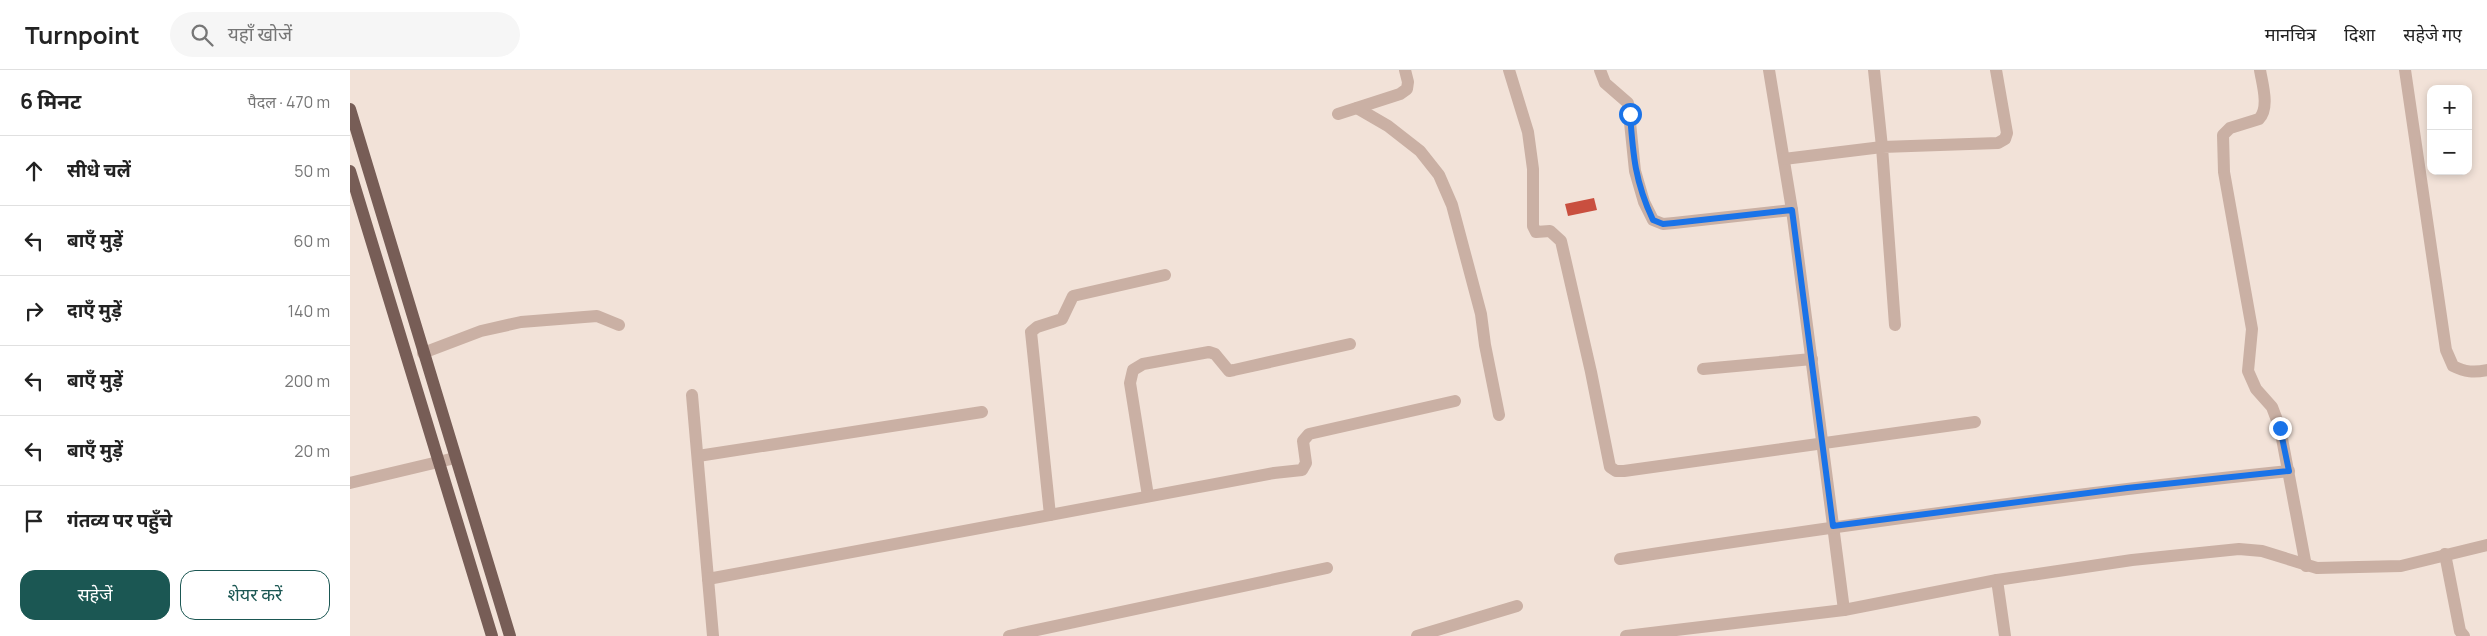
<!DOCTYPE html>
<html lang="hi">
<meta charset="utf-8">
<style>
body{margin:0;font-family:Manrope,"Noto Sans Devanagari",sans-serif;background:#f6f6f6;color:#222}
.controls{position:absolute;right:15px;top:15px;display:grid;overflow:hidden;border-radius:10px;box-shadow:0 2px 8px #0003}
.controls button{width:45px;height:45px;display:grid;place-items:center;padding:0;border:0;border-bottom:1px solid #e0e0e0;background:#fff;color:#222;font:25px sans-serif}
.stop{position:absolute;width:15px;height:15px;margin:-11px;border:4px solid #1a73e8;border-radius:50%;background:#fff}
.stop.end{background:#1a73e8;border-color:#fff;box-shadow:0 1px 5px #0008}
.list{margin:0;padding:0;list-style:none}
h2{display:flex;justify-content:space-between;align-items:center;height:65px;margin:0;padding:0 20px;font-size:21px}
h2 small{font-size:16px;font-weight:400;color:#767676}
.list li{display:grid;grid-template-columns:32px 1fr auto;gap:15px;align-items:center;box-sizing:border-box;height:70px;padding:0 20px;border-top:1px solid #e0e0e0}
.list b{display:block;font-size:19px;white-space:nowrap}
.list em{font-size:16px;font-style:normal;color:#767676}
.actions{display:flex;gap:10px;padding:15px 20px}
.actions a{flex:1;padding:11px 0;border:1px solid #1b5753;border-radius:15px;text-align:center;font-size:18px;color:#1b5753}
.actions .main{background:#1b5753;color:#fff}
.icon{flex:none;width:28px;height:28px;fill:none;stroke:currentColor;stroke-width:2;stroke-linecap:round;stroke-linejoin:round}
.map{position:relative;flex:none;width:2137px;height:566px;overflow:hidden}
header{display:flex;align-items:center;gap:30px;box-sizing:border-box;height:70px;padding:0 25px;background:#fff;border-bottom:1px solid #e0e0e0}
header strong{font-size:24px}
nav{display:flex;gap:28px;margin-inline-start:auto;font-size:18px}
.search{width:350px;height:45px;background:#f6f6f6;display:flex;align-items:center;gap:12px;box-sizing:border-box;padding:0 18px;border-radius:28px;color:#767676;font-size:19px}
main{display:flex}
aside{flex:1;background:#fff}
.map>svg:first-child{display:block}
.building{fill:#c94f3f}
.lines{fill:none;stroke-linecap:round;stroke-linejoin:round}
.minor{stroke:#cab0a4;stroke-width:12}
.major{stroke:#775d56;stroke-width:12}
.route{stroke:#1a73e8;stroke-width:6}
</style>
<header>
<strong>Turnpoint</strong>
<div class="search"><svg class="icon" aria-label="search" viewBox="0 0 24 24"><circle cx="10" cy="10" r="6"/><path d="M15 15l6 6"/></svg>यहाँ खोजें</div>
<nav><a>मानचित्र</a><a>दिशा</a><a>सहेजे गए</a></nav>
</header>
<main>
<aside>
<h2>6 मिनट<small>पैदल · 470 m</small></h2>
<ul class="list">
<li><svg class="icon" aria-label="ahead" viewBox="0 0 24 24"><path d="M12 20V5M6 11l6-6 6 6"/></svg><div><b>सीधे चलें</b></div><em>50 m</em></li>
<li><svg class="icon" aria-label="left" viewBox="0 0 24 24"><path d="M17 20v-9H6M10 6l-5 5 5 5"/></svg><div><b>बाएँ मुड़ें</b></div><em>60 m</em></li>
<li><svg class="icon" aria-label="right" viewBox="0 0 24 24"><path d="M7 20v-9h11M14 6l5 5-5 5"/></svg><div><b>दाएँ मुड़ें</b></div><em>140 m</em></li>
<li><svg class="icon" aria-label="left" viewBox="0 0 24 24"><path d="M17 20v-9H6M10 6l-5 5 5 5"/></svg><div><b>बाएँ मुड़ें</b></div><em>200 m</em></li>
<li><svg class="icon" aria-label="left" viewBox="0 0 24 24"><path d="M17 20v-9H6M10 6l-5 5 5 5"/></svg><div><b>बाएँ मुड़ें</b></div><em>20 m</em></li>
<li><svg class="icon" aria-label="arrive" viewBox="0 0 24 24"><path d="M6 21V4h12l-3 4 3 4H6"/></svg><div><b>गंतव्य पर पहुँचे</b></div></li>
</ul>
<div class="actions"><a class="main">सहेजें</a><a>शेयर करें</a></div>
</aside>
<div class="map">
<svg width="2137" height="566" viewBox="0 0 2137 566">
<rect width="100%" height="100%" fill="#f2e2d8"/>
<!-- building -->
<path class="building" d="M1244 128 1247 140 1218 146 1215 134Z"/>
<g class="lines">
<!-- minor -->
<g class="minor">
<path d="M1159 0 1178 62 1183 99V156L1186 162 1200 161 1211 171 1241 302 1260 397 1266 401H1274L1625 352"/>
<path d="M1250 0 1255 13 1278 33 1285 101 1294 132 1303 150 1313 154 1324 153 1442 140"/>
<path d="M1419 0 1442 140 1494 540"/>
<path d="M1910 0C1912 13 1920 38 1909 49L1880 58 1873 65 1874 102 1902 259 1898 301 1906 319 1922 337 1930 358 1956 496"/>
<path d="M2055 0 2096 280 2103 296C2115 302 2124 303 2137 300"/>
<path d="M1007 38 1038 56 1070 81 1089 105 1102 135 1131 244 1135 275 1149 345"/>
<path d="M988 44 1050 24 1057 19 1058 12 1055 0"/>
<path d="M1434 89 1532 77 1524 0"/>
<path d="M1545 255 1532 77 1648 73 1655 69 1657 63 1646 0"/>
<path d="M73 283 131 261 171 252 247 246 269 255"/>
<path d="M1353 299 1462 289"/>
<path d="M342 325 363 566"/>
<path d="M348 386 632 342"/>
<path d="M0 413 105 388"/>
<path d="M798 426 780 313 783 300 793 294 859 282 865 284 879 301 884 300 1000 274"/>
<path d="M700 445 681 262 687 257 712 249 723 226 815 205"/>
<path d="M2095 484 2110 561 2114 566"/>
<path d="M1270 489C1492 455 1715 424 1939 401"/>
<path d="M358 509 924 403 952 400 956 393 953 371 959 364 1105 331"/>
<path d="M1647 510 1655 566"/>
<path d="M659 566 977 498"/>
<path d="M1067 566 1167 536"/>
<path d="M1276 566 1494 540 1647 510 1782 490 1889 479 1912 481 1967 498 2051 496 2137 475"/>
</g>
<!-- major -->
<g class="major">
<path d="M0 39 160 566"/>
<path d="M0 101 142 566"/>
</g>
</g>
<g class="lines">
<!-- route -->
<path class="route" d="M1280 44C1283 85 1285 112 1303 150L1313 154 1324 153 1442 140 1483 456 1777 418 1939 401 1930 358"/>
</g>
</svg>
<div class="controls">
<button>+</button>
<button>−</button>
</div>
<div class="stop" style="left:1280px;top:44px"></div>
<div class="stop end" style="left:1930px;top:358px"></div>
</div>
</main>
